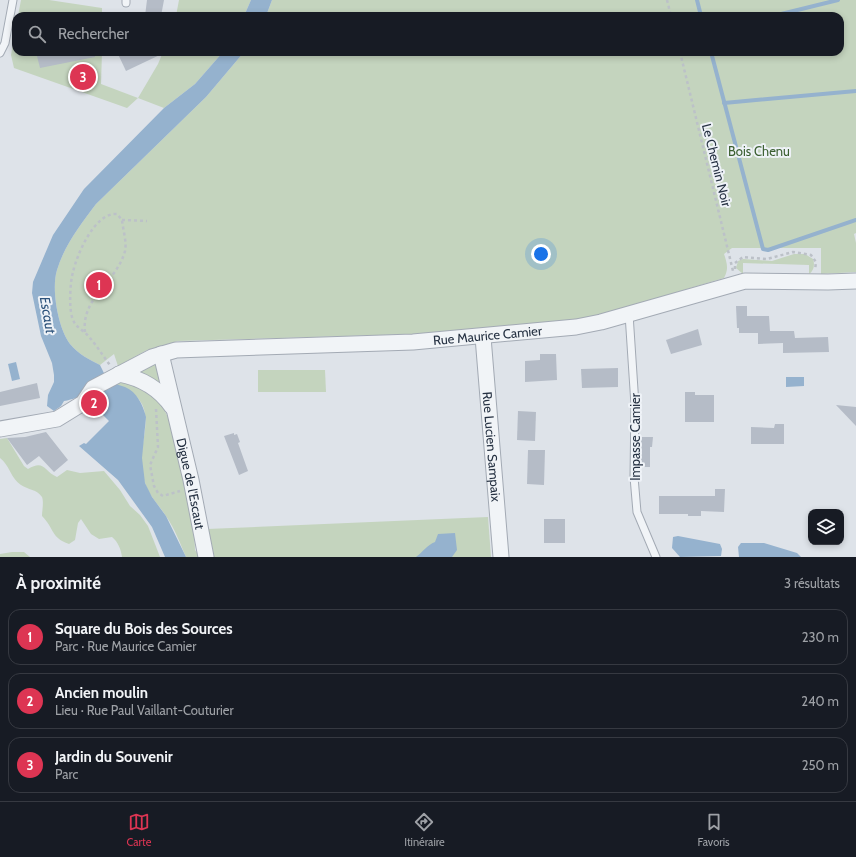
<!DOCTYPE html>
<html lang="fr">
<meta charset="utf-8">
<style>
body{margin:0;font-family:Cabin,sans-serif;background:#242831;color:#f1f3f6}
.controls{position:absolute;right:12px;bottom:12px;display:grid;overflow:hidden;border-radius:8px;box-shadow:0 2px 6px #0003}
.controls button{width:36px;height:36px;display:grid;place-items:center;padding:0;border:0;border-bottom:1px solid #363941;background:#171b24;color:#f1f3f6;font:20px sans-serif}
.you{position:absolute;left:541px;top:254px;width:14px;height:14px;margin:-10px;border:3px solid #fff;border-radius:50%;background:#1a73e8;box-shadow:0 0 0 6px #1a73e833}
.badge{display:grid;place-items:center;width:26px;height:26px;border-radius:50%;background:#dd3553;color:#fff;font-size:13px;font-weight:700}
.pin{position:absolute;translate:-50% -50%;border:2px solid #fff;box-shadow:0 1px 4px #0006}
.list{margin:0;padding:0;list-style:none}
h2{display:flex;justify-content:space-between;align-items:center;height:52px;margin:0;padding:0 16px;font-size:17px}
h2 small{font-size:13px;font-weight:400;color:#9ea1a6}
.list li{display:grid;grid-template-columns:26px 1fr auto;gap:12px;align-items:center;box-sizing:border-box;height:56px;margin:0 8px 8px;padding:0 8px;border:1px solid #363941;border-radius:12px}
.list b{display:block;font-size:15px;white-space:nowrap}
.list p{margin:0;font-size:13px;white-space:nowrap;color:#9ea1a6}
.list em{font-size:13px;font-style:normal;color:#9ea1a6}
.icon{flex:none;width:22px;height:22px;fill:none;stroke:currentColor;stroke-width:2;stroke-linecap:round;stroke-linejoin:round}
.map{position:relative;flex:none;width:856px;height:557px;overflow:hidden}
.search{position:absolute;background:#171b24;box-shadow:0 2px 6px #0003;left:12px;right:12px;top:12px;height:44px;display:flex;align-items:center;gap:10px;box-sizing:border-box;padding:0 14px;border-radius:12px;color:#9ea1a6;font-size:15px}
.sheet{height:244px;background:#171b24}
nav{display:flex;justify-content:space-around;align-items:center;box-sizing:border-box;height:56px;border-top:1px solid #363941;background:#171b24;font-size:11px;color:#9ea1a6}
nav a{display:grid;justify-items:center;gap:2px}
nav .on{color:#dd3553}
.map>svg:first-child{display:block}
.green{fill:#c4d4be}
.water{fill:#95b2ce}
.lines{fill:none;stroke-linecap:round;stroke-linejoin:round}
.stream{stroke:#95b2ce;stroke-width:4}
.building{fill:#b5bcc7}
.service-casing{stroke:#a3aab4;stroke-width:9}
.minor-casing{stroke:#a3aab4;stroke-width:17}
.path{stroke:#bcc1c8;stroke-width:2.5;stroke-dasharray:3 3;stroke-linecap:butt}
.service{stroke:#f1f4f7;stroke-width:7}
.minor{stroke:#f1f4f7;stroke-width:15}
.labels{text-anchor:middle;stroke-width:4;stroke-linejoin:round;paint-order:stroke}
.park-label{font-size:13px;fill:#3b5f31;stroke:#eef2f7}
.street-label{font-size:13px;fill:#253142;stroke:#eef2f7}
.water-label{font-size:14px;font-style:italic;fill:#2b517a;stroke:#eef2f7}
</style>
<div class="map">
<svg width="856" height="557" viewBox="0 0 856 557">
<rect width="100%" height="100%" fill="#dee3e9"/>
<!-- green -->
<g class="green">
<path d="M21 0H49L102 8V16H18Z"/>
<path d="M179 0H251L244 16H176Z"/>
<path d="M272 0H856V233L854 234 856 243V272L821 274V248H732L724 254C727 263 729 269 724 278L590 318 563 321 413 334 178 341 147 350 118 366 114 354 100 365C90 360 78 354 70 344 58 328 51 289 57 270 64 246 81 224 96 204L206 97 244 52H840V16H266Z"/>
<path d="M16 28V52H102L101 84 138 98 158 64 163 52H223L195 84 164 108 138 98 127 108 14 68 11 55Z"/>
<path d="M794 254H805L813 259C815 264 814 271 809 274V265L743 263V274L736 268 738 261 743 259 772 261Z"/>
<path d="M154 364 157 365 165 389 141 375V370Z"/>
<path d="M258 370H325L326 392H258Z"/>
<path d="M118 380 137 384 161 403 173 428 194 530 195 550 200 557H186C180 543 175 529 166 516 159 505 149 496 145 483 130 442 172 403 112 383Z"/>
<path d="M7 438 24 466 28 469C44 459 44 471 57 477L67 470 80 473 104 471 120 490 130 506 140 515 148 526 160 557H122C121 549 118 542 112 537L99 539 91 534 81 519 78 523 75 540 69 544C51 538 54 528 42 516 42 511 44 502 42 497 37 489 28 490 21 485 11 479 9 464 0 458V439Z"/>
<path d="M488 517 491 557H214L207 529Z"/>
<path d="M12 552H24L30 557H0V554Z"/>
</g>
<!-- water -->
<g class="water">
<path d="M251 0H272L266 16H244Z"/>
<path d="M223 52H244L206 97 96 204C81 224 64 246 57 270 51 289 58 328 70 344 78 354 90 360 100 365 103 371 105 376 110 381 114 384 120 385 125 387 137 392 143 405 146 417L142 458 145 483 152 497 166 516 186 557H165L152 527 118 480 79 446 84 443 86 444 109 421 97 409 100 407 94 401 96 397C84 393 76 399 64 401L61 406 54 411 47 406 48 395 54 382V375L52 363 41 336 32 293 33 282 53 235 84 189 164 108 195 84Z"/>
<path d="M16 362 20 379 12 381 8 364Z"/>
<path d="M786 377H804V386L786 387Z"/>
<path d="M455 533 457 550 452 557H416C423 552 427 545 435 542L438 534Z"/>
<path d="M678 536 720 544 722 549 721 556 680 557 672 548 673 537Z"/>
<path d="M741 543H764L797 553 801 557H739L738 547Z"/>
</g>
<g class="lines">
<!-- stream -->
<g class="stream">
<path d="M697 0 701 16"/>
<path d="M773 16 838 0"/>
<path d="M711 52 763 249 768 250 856 220"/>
<path d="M724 103 856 91"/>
</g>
</g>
<!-- building -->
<g class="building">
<path d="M147 0H164L161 16H145Z"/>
<path d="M36 52H94L95 57 40 68Z"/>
<path d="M117 52H166L126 71Z"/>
<path d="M736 306H747V316H769L770 331H794L795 338 828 337 829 352 783 353V343L758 344V333H739V328H737Z"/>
<path d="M698 329 702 345 671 354 666 340Z"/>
<path d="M540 354H556L557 380 525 382V361L540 360Z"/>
<path d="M618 368V387L582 388 581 369Z"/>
<path d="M37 383 40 398 0 406V392Z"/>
<path d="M685 392H695V395H714V422H685Z"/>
<path d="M836 405 856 407V426Z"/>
<path d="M518 411 536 412 535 441 517 440Z"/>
<path d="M775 424H784V444H751V427L774 428Z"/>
<path d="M46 432 68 460 54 472 39 456 27 465 7 438 25 437Z"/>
<path d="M234 433V435L237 434 240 442 238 443 248 471 239 475 224 436Z"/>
<path d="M640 437H653L652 447H650V467H639Z"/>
<path d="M528 450H545L544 485 527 484Z"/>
<path d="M715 489H725L724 512 701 511V516H688V514H659V496H715Z"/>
<rect x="544" y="519" width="21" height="24"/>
</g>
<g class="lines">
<defs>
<g id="service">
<path d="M126 3V0"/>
<path d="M0 53 5 43 13 0"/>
<path d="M629 314 635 405 634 477 637 512 656 557"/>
</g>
<g id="minor">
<path id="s1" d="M483 337 501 557"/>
<path id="s2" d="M161 354 191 480 206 557"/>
<path d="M119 374C141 378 159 388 172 407"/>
<path id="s3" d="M0 429 57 419 83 403 93 388 152 357 176 350 413 342 576 327 601 322 745 281 828 282 856 281"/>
</g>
</defs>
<!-- service casing -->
<use href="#service" class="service-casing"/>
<!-- minor casing -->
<use href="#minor" class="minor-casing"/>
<!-- path -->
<g class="path">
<path d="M667 0 671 16"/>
<path d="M680 52 733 271"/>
<path d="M122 220 147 221"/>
<path d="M735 269V263L743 257 767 259 793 252 811 255 816 262 815 270"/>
<path d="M85 332C81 297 117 282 125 251 127 242 123 230 122 220L117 214C95 212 77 254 73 272 70 282 69 307 72 317 75 328 84 330 90 338 97 346 103 356 110 365"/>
<path d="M156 409 158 447 150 465 154 486 158 493 163 496 180 491"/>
</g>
<!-- service -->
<use href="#service" class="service"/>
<!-- minor -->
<use href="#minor" class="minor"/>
</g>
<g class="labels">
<!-- park labels -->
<g class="park-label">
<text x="759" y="156">Bois Chenu</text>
</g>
<!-- street labels -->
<g class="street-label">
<text transform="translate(717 165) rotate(76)" y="5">Le Chemin Noir</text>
<text dy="5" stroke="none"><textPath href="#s3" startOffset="510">Rue Maurice Camier</textPath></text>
<text transform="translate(635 437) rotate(-90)" y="5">Impasse Camier</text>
<text dy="5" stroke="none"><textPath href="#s1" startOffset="110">Rue Lucien Sampaix</textPath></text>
<text dy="5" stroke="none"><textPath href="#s2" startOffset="133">Digue de l'Escaut</textPath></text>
</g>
<!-- water labels -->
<g class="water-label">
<text transform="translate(48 315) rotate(80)" y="5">Escaut</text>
</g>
</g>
</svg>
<div class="controls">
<button><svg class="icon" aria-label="layers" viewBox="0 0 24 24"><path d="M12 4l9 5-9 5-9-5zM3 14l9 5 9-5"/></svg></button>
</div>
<div class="you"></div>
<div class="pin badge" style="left:99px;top:285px">1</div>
<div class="pin badge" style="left:94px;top:403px">2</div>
<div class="pin badge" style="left:83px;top:77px">3</div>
<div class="search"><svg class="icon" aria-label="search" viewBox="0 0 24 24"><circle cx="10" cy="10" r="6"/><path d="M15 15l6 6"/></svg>Rechercher</div>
</div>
<section class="sheet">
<h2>À proximité<small>3 résultats</small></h2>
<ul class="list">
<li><span class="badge">1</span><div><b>Square du Bois des Sources</b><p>Parc · Rue Maurice Camier</p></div><em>230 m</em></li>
<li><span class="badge">2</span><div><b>Ancien moulin</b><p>Lieu · Rue Paul Vaillant-Couturier</p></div><em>240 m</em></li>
<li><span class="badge">3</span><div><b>Jardin du Souvenir</b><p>Parc</p></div><em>250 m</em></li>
</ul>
</section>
<nav>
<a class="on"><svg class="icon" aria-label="map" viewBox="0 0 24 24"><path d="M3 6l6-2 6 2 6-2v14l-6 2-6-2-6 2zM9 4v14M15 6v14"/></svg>Carte</a>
<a><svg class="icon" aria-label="directions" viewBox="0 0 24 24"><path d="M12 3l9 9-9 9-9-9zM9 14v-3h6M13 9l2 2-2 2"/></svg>Itinéraire</a>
<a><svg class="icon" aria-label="saved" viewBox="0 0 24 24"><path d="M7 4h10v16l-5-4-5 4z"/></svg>Favoris</a>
</nav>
